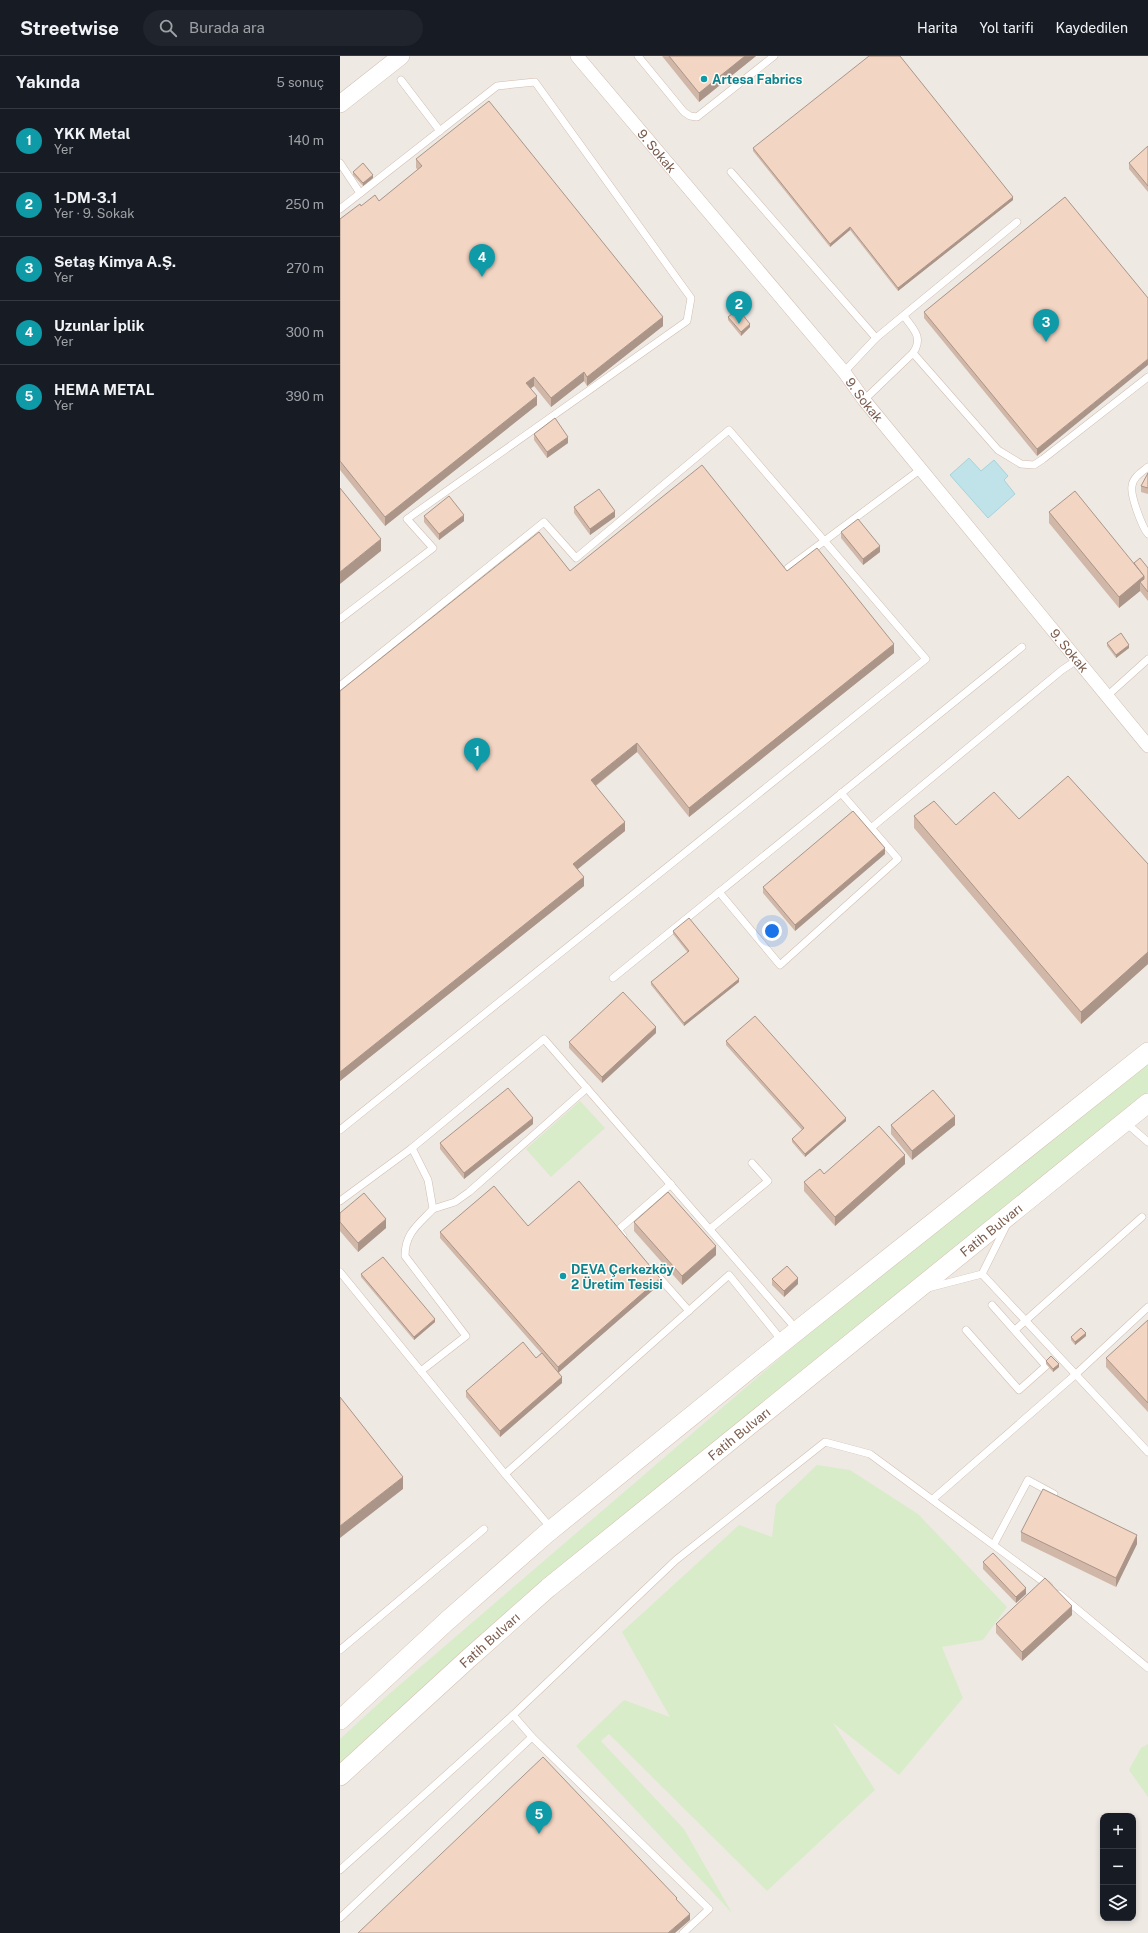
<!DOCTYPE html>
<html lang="tr">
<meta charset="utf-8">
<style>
body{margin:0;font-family:"Public Sans",sans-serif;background:#20242c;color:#f1f3f6}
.controls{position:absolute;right:12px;bottom:12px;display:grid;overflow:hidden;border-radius:8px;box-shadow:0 2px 6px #0003}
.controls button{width:36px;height:36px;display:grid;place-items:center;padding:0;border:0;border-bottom:1px solid #363941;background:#171b24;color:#f1f3f6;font:20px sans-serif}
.you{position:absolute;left:432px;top:875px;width:14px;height:14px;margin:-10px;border:3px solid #fff;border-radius:50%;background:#1a73e8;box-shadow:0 0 0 6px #1a73e833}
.badge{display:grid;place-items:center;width:26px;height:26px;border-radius:50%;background:#d93025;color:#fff;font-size:13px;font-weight:700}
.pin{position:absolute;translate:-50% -33px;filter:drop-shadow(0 1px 2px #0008)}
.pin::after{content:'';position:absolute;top:21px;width:14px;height:12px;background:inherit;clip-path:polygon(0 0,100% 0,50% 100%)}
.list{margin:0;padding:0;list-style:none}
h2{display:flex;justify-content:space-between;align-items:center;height:52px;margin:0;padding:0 16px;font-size:17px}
h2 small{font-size:13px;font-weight:400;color:#9ea1a6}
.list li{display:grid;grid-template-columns:26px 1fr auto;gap:12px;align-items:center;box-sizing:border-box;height:64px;padding:0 16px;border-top:1px solid #363941}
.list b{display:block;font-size:15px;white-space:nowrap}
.list p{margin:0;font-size:13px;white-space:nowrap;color:#9ea1a6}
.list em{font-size:13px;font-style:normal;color:#9ea1a6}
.icon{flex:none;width:22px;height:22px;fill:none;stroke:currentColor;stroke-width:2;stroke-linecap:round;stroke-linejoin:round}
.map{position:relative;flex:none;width:808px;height:1877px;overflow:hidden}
header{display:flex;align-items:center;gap:24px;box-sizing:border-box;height:56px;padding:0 20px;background:#171b24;border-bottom:1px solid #363941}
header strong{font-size:19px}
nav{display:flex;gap:22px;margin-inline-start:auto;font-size:14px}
.search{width:280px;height:36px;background:#20242c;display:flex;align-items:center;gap:10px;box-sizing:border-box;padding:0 14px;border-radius:22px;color:#9ea1a6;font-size:15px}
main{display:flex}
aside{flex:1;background:#171b24}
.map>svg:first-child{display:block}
.industrial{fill:#efe9e4;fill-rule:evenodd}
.green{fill:#d8ecc9}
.water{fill:#bfe3e8;stroke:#a5d3da}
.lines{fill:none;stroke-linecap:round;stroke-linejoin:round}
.service-casing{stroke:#d1beb0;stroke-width:8}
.minor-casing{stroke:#d1beb0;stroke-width:14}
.tertiary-casing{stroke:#d1beb0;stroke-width:18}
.secondary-casing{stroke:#d6c0b0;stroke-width:20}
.service{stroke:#fff;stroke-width:7}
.minor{stroke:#fff;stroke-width:13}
.tertiary{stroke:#fff;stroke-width:17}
.secondary{stroke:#fff;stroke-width:19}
.wall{fill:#d1b7a8}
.shaded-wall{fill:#aa9588}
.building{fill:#f3d5c3;stroke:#aa9588}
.culture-dot{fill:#0f9aa8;stroke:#fffaf3;stroke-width:1.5}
.labels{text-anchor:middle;stroke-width:3;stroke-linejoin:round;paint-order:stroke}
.culture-label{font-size:13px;font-weight:bold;fill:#0d838f;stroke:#fffaf3;text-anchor:start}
.street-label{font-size:13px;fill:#7a5c4d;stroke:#fffaf3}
</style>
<header>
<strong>Streetwise</strong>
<div class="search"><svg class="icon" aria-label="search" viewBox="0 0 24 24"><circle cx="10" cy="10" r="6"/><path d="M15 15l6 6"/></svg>Burada ara</div>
<nav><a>Harita</a><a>Yol tarifi</a><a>Kaydedilen</a></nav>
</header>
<main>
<aside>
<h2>Yakında<small>5 sonuç</small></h2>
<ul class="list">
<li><span class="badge" style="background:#0f9aa8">1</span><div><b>YKK Metal</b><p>Yer</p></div><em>140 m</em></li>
<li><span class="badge" style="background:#0f9aa8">2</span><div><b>1-DM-3.1</b><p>Yer · 9. Sokak</p></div><em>250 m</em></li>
<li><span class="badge" style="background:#0f9aa8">3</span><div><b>Setaş Kimya A.Ş.</b><p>Yer</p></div><em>270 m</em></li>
<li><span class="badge" style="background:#0f9aa8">4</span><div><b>Uzunlar İplik</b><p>Yer</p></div><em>300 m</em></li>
<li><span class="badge" style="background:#0f9aa8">5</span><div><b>HEMA METAL</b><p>Yer</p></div><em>390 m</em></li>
</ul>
</aside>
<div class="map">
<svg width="808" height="1877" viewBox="0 0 808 1877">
<rect width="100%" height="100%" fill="#fdf6ec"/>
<!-- industrial -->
<path class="industrial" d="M0 0H808V1877H0ZM763 1760H793V1862H763Z"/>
<!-- green -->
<g class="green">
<path d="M808 1005V1036L624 1187 437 1335 244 1494 0 1712V1683L48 1639 469 1277Z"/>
<path d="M240 1045 265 1072 211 1121 186 1093Z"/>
<path d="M477 1409 510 1414 578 1458 667 1551 643 1584 602 1591 623 1642 559 1719 493 1667 535 1734 427 1835 269 1678 261 1685 344 1773 392 1857 236 1690 284 1644 330 1661 282 1576 399 1469 432 1481 436 1448Z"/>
<path d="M808 1688V1741L789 1714 801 1692Z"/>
</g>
<!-- water -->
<path class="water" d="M629 402 641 415 654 404 668 420 664 424 675 438 648 462 610 419Z"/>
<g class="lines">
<defs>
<g id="service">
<path d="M298 0 344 56 350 60 357 61 434 0"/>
<path d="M61 24 100 75"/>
<path d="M0 107 20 137"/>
<path d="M391 116 536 282"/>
<path d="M0 153 157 30 195 26 351 242 347 265 67 463 93 492 0 563"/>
<path d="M564 260C573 273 584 281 573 297"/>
<path d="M504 316 536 282 677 166"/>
<path d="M524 344 573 297 658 394 681 408 694 409 703 403 808 321"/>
<path d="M808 411C802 416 793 421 792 430 790 439 802 471 808 478"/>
<path d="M448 512 581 413"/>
<path d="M0 630 204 466 236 502 389 374 586 603 0 1074"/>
<path d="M767 640 808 603"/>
<path d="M531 772 722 614 737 604"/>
<path d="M379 836 440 909 558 803 501 737"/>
<path d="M273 922 682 591"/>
<path d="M785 1066 808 1086"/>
<path d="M72 1092 88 1124 93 1153C78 1169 65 1177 65 1200L126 1280 81 1315"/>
<path d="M0 1145 72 1092 204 983 458 1275"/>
<path d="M93 1153 115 1146 129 1136 247 1032"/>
<path d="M370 1173 428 1125 412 1107"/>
<path d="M283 1180 278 1174 331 1128"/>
<path d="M310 1211 349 1255"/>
<path d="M0 1216 165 1418 211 1472"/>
<path d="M642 1218 808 1396"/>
<path d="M588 1232 642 1218 666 1170"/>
<path d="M626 1274 679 1334 706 1310 652 1249"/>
<path d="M675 1274 802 1161"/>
<path d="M165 1418 389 1219 443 1286"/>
<path d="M593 1443 735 1319 808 1251"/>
<path d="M654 1488 688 1424 714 1438"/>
<path d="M719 1538 808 1612"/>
<path d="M0 1594 144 1473"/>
<path d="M173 1659 336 1504 485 1386 530 1398 709 1530"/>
<path d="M0 1814 173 1659 192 1681"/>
<path d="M0 1862 192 1681 369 1853 343 1877"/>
</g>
<g id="minor">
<path id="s1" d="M237 0 504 316 524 344 808 690"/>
</g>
<path id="tertiary" d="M0 48 61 0"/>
<g id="secondary">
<path d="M0 1664 107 1565 206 1478 438 1290 808 996"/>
<path id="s2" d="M0 1720 128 1603 208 1532 808 1047"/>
</g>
</defs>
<!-- service casing -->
<use href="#service" class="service-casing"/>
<!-- minor casing -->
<use href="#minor" class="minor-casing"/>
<!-- tertiary casing -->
<use href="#tertiary" class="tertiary-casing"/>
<!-- secondary casing -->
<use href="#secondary" class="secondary-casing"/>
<!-- service -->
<use href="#service" class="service"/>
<!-- minor -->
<use href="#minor" class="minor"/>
<!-- tertiary -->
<use href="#tertiary" class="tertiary"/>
<!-- secondary -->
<use href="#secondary" class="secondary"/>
</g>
<!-- wall -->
<g class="wall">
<path d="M322 0H416L359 46Z"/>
<path d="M808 90V136L789 113V107Z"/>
<path d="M413 92 673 144 558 235 510 174 490 191 413 95Z"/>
<path d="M76 103 323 270 247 330 244 325 211 351 194 330 191 332 197 349 45 470 0 414V163L21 150 39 145 78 114 76 112Z"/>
<path d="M13 116 33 122 23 130 13 119Z"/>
<path d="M725 141 697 400 584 262V256Z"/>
<path d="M388 261 410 271 401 280 388 264Z"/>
<path d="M194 378 228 387 207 402 194 384Z"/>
<path d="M808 417V438L801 436V430Z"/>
<path d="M234 451 275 461 250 479 234 457Z"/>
<path d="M709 456 794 507 808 512V545L800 535 779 552 709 467Z"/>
<path d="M84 460 124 465 99 484 84 466Z"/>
<path d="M501 476 540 496 523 509 501 482Z"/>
<path d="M230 515H447L554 597 349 761 297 696 256 730 285 775 237 813 244 830 0 1025V635Z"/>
<path d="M767 587 789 592 776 602 767 590Z"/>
<path d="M574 760 616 769 679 763 808 808V908L741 968 574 772Z"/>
<path d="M545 798 455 875 423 837V831Z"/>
<path d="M333 875 399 926 344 970 311 929V926L348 897 333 878Z"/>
<path d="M316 977 262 1027 229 992V986Z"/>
<path d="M386 985 506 1065 465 1101 452 1086V1083L462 1074 386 989Z"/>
<path d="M193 1068 124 1123 100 1093V1087Z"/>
<path d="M551 1069H615L572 1104 551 1078Z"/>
<path d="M565 1108 495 1170 464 1135V1126L484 1118Z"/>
<path d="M0 1157 46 1172 18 1196 0 1175Z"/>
<path d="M294 1166 376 1199 342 1229 294 1175Z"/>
<path d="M188 1170 320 1228 219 1316 222 1327 160 1381 126 1341V1335L196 1302 201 1297 100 1182V1176Z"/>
<path d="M21 1218 95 1266 74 1284 21 1221Z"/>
<path d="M432 1223 458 1228 444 1241 432 1229Z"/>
<path d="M808 1264V1356L766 1311V1302Z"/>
<path d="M746 1280 735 1289 731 1284V1281Z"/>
<path d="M706 1305 719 1311 713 1316 706 1308Z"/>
<path d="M681 1476 797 1488 776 1531 681 1485Z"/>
<path d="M643 1506 686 1538 676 1547 643 1513Z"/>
<path d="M732 1559 682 1605 656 1577V1568Z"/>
</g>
<!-- shaded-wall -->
<g class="shaded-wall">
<path d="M405 0H416L359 46V37Z"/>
<path d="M33 119V122L23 130V127Z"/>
<path d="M673 141V144L558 235V232Z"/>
<path d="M510 171V174L490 191V188Z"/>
<path d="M323 261V270L247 330V321Z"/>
<path d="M410 268V271L401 280V276Z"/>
<path d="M808 303V309L697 400V393Z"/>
<path d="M244 316V325L211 351V342Z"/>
<path d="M194 321V330L186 336V327Z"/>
<path d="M197 340V349L45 470V461Z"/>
<path d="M228 381V387L207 402V396Z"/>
<path d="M275 455V461L250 479V473Z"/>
<path d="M124 459V465L99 484V478Z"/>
<path d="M41 483V495L0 528V516Z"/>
<path d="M540 490V496L523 509V503Z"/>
<path d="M804 520V531L800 526V535L779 552V541Z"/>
<path d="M554 588V597L349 761V752Z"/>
<path d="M789 589V592L776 602V599Z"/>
<path d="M297 687V696L251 733V724Z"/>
<path d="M285 766V775L233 817V808Z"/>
<path d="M545 792V798L455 875V869Z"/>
<path d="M244 821V830L0 1025V1016Z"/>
<path d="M808 896V908L741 968V956Z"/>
<path d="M399 923V926L344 970V967Z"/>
<path d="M316 971V977L262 1027V1021Z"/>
<path d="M615 1060V1069L572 1104V1095Z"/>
<path d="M193 1062V1068L124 1123V1117Z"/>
<path d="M506 1062V1065L465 1101V1098Z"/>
<path d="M565 1099V1108L495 1170V1161Z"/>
<path d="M46 1163V1172L18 1196V1187Z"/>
<path d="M376 1190V1199L342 1229V1220Z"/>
<path d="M320 1222V1228L218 1317V1311Z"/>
<path d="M458 1222V1228L444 1241V1235Z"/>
<path d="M95 1263V1266L74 1284V1281Z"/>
<path d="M746 1277V1280L735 1289V1286Z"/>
<path d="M719 1308V1311L713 1316V1313Z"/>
<path d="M222 1321V1327L160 1381V1375Z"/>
<path d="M63 1421V1433L0 1482V1470Z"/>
<path d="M797 1479V1488L776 1531V1522Z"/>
<path d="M686 1532V1538L676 1547V1541Z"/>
<path d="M732 1550V1559L682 1605V1596Z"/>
<path d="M350 1858V1864L335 1877H328Z"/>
</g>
<!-- building -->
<g class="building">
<path d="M329 0H405L359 37Z"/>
<path d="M529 0H560L673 141 558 232 510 171 490 188 413 92Z"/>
<path d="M149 45 323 261 247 321 244 316 211 342 194 321 186 327 197 340 45 461 0 405V163L20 148 21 150 35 139 39 145 82 110 76 103Z"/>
<path d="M808 90V130L789 107Z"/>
<path d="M23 107 33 119 23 127 13 116Z"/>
<path d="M725 141 808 242V303L697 393 584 256Z"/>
<path d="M398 253 410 268 401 276 388 261Z"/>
<path d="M215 362 228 381 207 396 194 378Z"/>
<path d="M362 409 447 515 477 492 554 588 349 752 297 687 251 724 285 766 233 808 244 821 0 1016V635L199 476 230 515Z"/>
<path d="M808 417V432L801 430Z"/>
<path d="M0 432 41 483 0 516Z"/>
<path d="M259 433 275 455 250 473 234 451Z"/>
<path d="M735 435 804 520 779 541 709 456Z"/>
<path d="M109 440 124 459 99 478 84 460Z"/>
<path d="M518 463 540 490 523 503 501 476Z"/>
<path d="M800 502 808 512V536L800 526 804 523V520L794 507Z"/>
<path d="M781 577 789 589 776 599 767 587Z"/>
<path d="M728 720 808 808V896L741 956 574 760 594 745 616 769 654 736 679 763Z"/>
<path d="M513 755 545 792 455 869 423 831Z"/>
<path d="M349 862 399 923 344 967 311 926 349 895 333 875Z"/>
<path d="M283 936 316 971 262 1021 229 986Z"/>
<path d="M415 960 506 1062 465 1098 452 1083 464 1072 386 985Z"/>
<path d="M168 1032 193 1062 124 1117 100 1087Z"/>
<path d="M593 1034 615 1060 572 1095 551 1069Z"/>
<path d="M539 1070 565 1099 495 1161 464 1126 480 1113 484 1118Z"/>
<path d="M239 1125 320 1222 218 1311 100 1176 154 1130 188 1170Z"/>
<path d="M328 1136 376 1190 342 1220 294 1166Z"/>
<path d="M24 1137 46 1163 18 1187 0 1166V1157Z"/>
<path d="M43 1201 95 1263 74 1281 21 1218Z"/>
<path d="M447 1210 458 1222 444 1235 432 1223Z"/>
<path d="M808 1264V1347L766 1302Z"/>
<path d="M741 1272 746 1277 735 1286 731 1281Z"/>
<path d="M183 1286 196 1302 202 1297 222 1321 160 1375 126 1335Z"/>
<path d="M711 1300 719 1308 713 1313 706 1305Z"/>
<path d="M0 1341 63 1421 0 1470Z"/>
<path d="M703 1433 797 1479 776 1522 681 1476Z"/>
<path d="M653 1497 686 1532 676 1541 643 1506Z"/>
<path d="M705 1522 732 1550 682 1596 656 1568Z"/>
<path d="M203 1701 337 1842 336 1843 350 1858 328 1877H18Z"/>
</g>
<!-- markers -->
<g class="culture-dot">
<circle cx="364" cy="23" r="4"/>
<circle cx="223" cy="1220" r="4"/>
</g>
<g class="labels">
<!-- culture labels -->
<g class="culture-label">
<text x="372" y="28">Artesa Fabrics</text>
<text x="231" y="1218">DEVA Çerkezköy<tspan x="231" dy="15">2 Üretim Tesisi</tspan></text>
</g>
<!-- street labels -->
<g class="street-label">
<text dy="5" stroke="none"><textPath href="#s1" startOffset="124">9. Sokak</textPath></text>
<text dy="5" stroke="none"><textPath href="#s1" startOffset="448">9. Sokak</textPath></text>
<text dy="5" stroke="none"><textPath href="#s1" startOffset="772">9. Sokak</textPath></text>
<text dy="5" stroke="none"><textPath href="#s2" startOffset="850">Fatih Bulvarı</textPath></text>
<text dy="5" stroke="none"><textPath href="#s2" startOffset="526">Fatih Bulvarı</textPath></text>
<text dy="5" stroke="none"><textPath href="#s2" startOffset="202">Fatih Bulvarı</textPath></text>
</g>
</g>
</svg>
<div class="controls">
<button>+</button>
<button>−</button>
<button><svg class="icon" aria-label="layers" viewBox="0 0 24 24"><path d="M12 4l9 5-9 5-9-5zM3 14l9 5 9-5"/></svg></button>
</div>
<div class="you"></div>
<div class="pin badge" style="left:137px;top:715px;background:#0f9aa8">1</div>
<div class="pin badge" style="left:399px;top:268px;background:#0f9aa8">2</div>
<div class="pin badge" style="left:706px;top:286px;background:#0f9aa8">3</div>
<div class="pin badge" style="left:142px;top:221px;background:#0f9aa8">4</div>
<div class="pin badge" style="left:199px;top:1778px;background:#0f9aa8">5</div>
</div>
</main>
